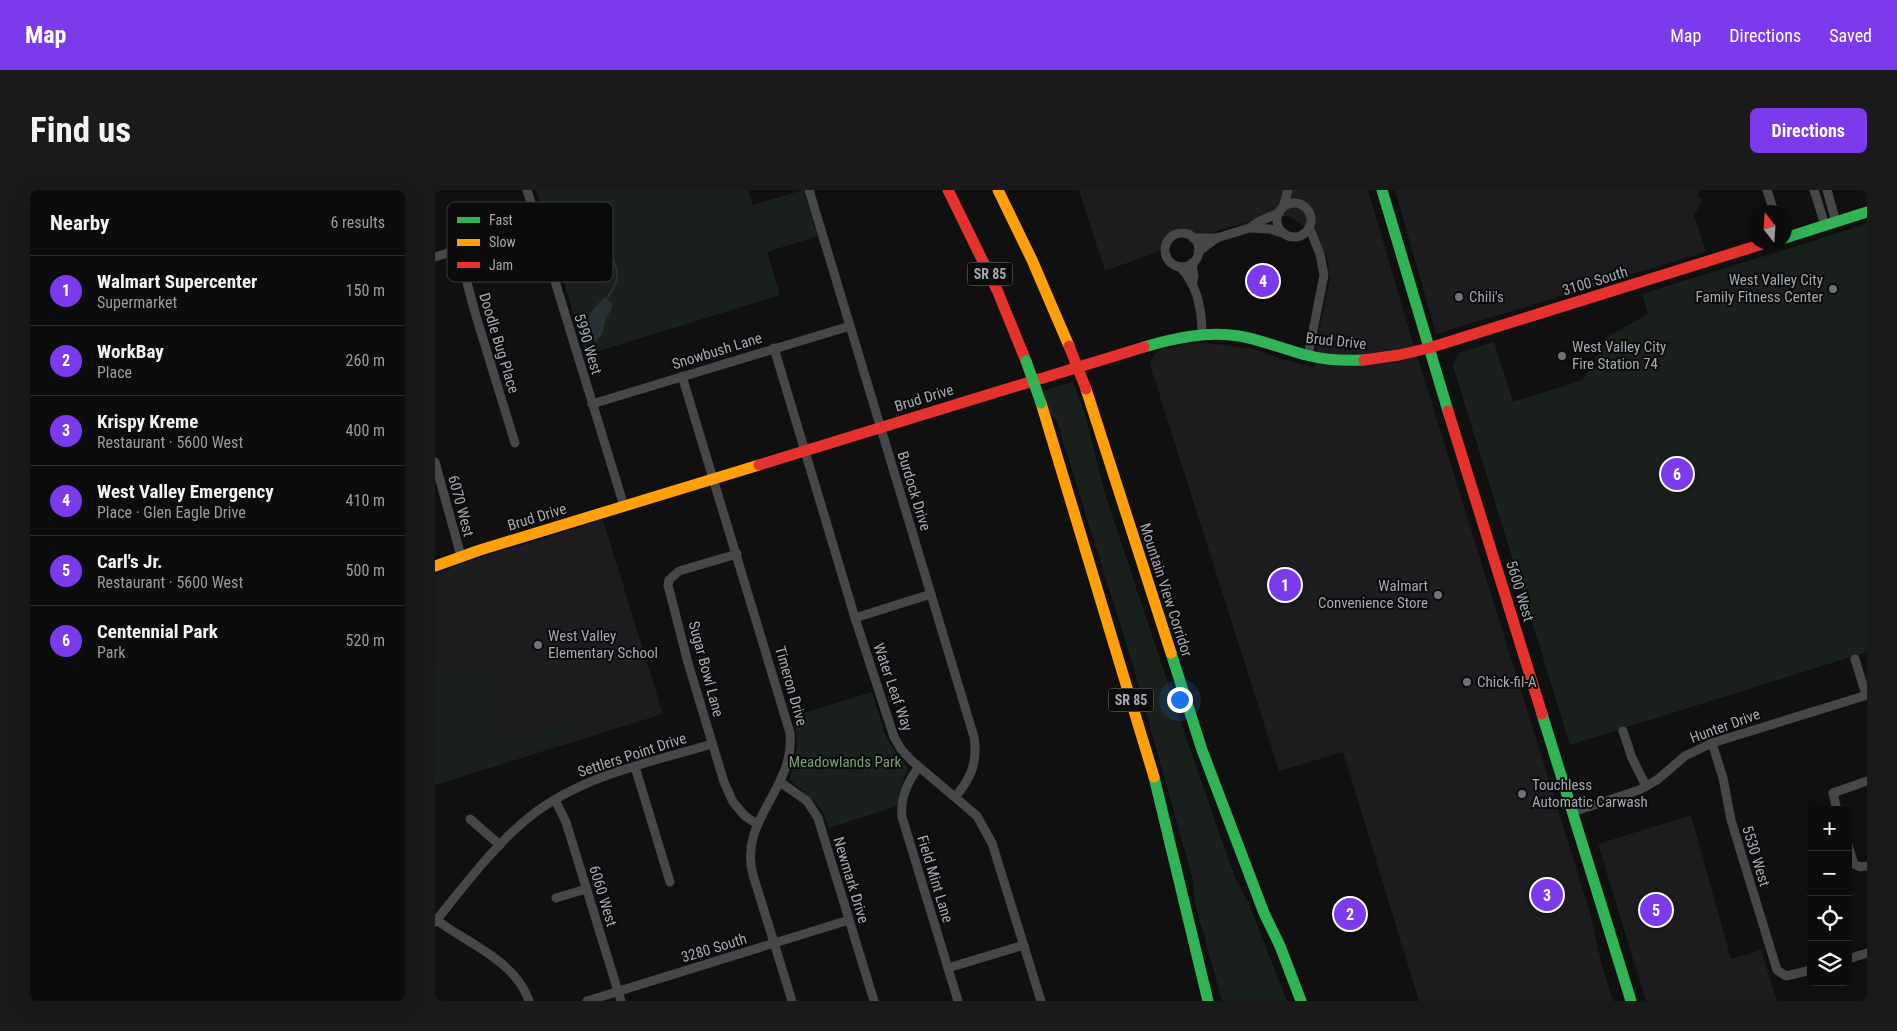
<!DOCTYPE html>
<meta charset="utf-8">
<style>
body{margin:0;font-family:"Roboto Condensed",sans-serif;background:#1a1a1b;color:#f1f3f6}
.controls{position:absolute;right:15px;bottom:15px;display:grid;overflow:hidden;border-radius:8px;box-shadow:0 5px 20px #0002}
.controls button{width:45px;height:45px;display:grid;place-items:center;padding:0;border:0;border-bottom:1px solid #2c2c2e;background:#0c0c0d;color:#f1f3f6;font:25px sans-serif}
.compass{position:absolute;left:1312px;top:15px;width:45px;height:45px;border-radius:50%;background:#0c0c0d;box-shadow:0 5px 20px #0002;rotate:343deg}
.you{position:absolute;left:744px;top:509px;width:18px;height:18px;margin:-12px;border:4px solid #fff;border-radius:50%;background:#1a73e8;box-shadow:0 0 0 8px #1a73e833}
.badge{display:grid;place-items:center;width:32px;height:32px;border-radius:50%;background:#7c3aed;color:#fff;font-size:16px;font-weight:700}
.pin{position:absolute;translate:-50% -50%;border:2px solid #fff;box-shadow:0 1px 5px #0006}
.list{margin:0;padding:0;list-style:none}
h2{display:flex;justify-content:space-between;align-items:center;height:65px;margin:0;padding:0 20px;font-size:21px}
h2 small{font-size:16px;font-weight:400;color:#9a9b9d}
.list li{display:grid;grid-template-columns:32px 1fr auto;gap:15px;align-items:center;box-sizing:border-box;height:70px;padding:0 20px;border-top:1px solid #2c2c2e}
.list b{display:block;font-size:19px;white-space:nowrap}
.list p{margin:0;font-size:16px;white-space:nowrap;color:#9a9b9d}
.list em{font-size:16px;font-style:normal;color:#9a9b9d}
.icon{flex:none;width:28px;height:28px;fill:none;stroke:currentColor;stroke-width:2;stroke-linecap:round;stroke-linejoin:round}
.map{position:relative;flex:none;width:1432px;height:811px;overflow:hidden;border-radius:8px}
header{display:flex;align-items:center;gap:30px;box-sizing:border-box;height:70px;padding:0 25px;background:#7c3aed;color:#fff}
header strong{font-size:24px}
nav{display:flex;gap:28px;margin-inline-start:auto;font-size:18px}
.intro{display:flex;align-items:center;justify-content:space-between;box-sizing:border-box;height:120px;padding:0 30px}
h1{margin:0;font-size:35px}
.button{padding:12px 22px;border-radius:8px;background:#7c3aed;color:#fff;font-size:18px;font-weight:700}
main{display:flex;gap:30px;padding:0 30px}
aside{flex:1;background:#0c0c0d;border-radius:8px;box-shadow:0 5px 20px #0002}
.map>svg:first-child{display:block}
.built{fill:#1d1d1f}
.green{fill:#1a201b}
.water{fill:#283135}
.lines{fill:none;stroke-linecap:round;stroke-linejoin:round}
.stream{stroke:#283135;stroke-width:2}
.street{stroke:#454749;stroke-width:9}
.fast{stroke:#30b455;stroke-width:11}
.slow{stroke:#ff9f0a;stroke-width:11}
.jam{stroke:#e5322d;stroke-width:11}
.fast-bridge{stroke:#30b455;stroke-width:11}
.jam-bridge{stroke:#e5322d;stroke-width:11}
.poi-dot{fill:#6f7379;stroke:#0b0b0c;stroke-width:2}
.labels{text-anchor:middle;stroke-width:4;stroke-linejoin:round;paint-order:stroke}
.shield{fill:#0b0b0c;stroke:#757a80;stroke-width:1}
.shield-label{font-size:14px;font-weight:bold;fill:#a2a9b1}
.poi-label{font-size:15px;fill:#a2a9b1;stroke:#0b0b0c;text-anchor:start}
.street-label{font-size:15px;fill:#a2a9b1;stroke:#0b0b0c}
.park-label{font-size:15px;fill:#7c9b79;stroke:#0b0b0c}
.key{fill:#0b0b0c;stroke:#383a3e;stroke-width:1}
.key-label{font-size:14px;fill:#a2a9b1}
</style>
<header>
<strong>Map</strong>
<nav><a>Map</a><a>Directions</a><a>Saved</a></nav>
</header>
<div class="intro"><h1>Find us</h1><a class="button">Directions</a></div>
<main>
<aside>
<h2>Nearby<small>6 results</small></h2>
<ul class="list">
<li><span class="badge">1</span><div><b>Walmart Supercenter</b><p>Supermarket</p></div><em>150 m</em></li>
<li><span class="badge">2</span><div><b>WorkBay</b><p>Place</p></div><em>260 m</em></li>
<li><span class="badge">3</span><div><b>Krispy Kreme</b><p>Restaurant · 5600 West</p></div><em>400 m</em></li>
<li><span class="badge">4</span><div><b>West Valley Emergency</b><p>Place · Glen Eagle Drive</p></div><em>410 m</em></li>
<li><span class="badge">5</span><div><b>Carl's Jr.</b><p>Restaurant · 5600 West</p></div><em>500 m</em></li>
<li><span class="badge">6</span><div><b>Centennial Park</b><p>Park</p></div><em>520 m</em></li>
</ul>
</aside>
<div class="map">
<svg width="1432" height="811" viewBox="0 0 1432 811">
<rect width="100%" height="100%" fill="#101011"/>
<!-- built -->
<g class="built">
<path d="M644 0H933L976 146 1156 726 1165 768 1178 811H984L908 562 844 581 716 178 715 173 720 164 727 159 754 154 774 153 819 159 850 170 880 177 882 149 895 88 892 68 885 51 881 45 855 26H831L771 44H760L747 38 731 44 725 61 670 81Z"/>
<path d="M960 0H1265L1262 7 1268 10 1259 25 1271 62 1001 144Z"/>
<path d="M168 330 228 524 0 595V385L28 373Z"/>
<path d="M1256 625 1296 769 1326 760 1342 811H1211L1163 654Z"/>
</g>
<!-- green -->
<g class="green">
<path d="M101 0H313L318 15 368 0 383 46 332 62 345 105 151 165Z"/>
<path d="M1432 34V462L1135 555 1018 176 1023 163 1059 152 1078 212 1148 190 1174 146 1213 124 1207 104Z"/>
<path d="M638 192 650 224 670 304 755 559 800 688 813 712 852 811H787L760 713 758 690 697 472 621 229 616 225 608 201Z"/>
<path d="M44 468C51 478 54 490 66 493L57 545 67 574 0 595V473L41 479Z"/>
<path d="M437 502 451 547 459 560 473 578 464 602 462 616 394 638 389 625 382 614 355 590 362 556 361 543 358 526Z"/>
<path d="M135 533 140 548 67 570 63 555Z"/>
</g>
<!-- water -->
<path class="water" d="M170 107C184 117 173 121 170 132 167 145 170 140 161 151L158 149 159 146C149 125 156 121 170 107Z"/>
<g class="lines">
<!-- stream -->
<path class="stream" d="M139 34H147C155 41 157 48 163 56 166 61 170 63 174 67 188 81 182 94 172 108"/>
<!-- street -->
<g class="street">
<path d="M92 0 189 316"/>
<path d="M374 0 539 547C543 571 536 589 520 607"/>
<path d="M1332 0 1339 22"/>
<path d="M1379 0 1390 35"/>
<path d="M1392 0 1401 32"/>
<circle cx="859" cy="30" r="17"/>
<path d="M848 17 853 0"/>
<path d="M814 38 835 39 850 44"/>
<circle cx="747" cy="60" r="17"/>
<path d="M758 48H782"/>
<path d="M23 60 41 126 80 253"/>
<path d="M763 62 782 48 814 38 823 32 844 23"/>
<path d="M0 67 102 36"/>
<path d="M757 73 759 87 757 94"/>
<path d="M745 77C762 94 767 121 767 144"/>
<path d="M339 158 420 428 459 547 466 559 476 570 542 626 557 653 606 811"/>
<path d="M873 166 889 85 885 64 874 37"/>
<path d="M247 186 355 543C360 600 303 629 318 685L357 811"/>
<path d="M157 214 415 136"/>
<path d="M0 272 26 366"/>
<path d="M302 364 244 381 234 390 233 395 253 473 289 592 298 612 310 626 322 634"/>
<path d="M420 428 496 404"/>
<path d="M1420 469 1431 505"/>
<path d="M1188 541 1197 568 1211 596"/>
<path d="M1277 553 1288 588 1296 630 1342 780 1351 786 1376 780"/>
<path d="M200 577 235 692"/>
<path d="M484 577C472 592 465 608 467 627L523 811"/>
<path d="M345 592 372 611 383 628 439 811"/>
<path d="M120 610 131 632 186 811"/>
<path d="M1402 620 1398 603 1432 591"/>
<path d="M1138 622 1204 600 1222 590 1250 566 1277 553 1432 505"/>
<path d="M35 629 65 655"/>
<path d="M1413 655 1419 674 1425 677 1432 676"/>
<path d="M121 708 151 699"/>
<path d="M0 729C33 754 80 770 94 811"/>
<path d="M0 732C28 697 62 652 97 625 149 585 216 572 277 554"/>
<path d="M1413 769 1432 763"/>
<path d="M513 778 589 755"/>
<path d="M152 811 414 730"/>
</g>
<!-- fast -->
<g class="fast">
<path d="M947 0 1013 221"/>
<path d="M1350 48 1432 22"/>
<path d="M709 157C740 148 771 141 804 146 827 150 848 159 871 165 890 170 910 171 929 170"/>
<path d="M736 463 767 560 829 723 845 756 866 811"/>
<path d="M1107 524 1196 811"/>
<path d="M719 587 773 811"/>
</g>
<!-- slow -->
<g class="slow">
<path d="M563 0 597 70 634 156"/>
<path d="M651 199 736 463"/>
<path d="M606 213 719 587"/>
<path d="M0 376 45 360 324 275"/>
</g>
<!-- jam -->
<g class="jam">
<path d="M513 0 562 100 591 171"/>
<path d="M929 170 964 165 994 158 1334 52"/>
<path d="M1013 221 1107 524"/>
<path d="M324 275 709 157"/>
</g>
<!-- fast-bridge -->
<path class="fast-bridge" d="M591 171 606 213"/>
<!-- jam-bridge -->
<path class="jam-bridge" d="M634 156 651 199"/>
</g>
<!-- markers -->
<g class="poi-dot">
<circle cx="1398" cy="99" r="5"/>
<circle cx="1024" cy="107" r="5"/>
<circle cx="1127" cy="166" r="5"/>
<circle cx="1003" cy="405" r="5"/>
<circle cx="103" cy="455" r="5"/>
<circle cx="1032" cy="492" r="5"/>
<circle cx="1087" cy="604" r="5"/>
</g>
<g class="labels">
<!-- shield labels -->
<g class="shield">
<rect x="532.5" y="72.5" width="45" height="23" rx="4"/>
<rect x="673.5" y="498.5" width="45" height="23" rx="4"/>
</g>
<g class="shield-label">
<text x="555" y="89">SR 85</text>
<text x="696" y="515">SR 85</text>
</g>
<!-- poi labels -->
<g class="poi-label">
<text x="1388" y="95" text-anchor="end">West Valley City<tspan x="1388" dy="17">Family Fitness Center</tspan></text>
<text x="1034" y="112">Chili's</text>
<text x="1137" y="162">West Valley City<tspan x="1137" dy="17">Fire Station 74</tspan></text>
<text x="993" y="401" text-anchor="end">Walmart<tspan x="993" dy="17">Convenience Store</tspan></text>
<text x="113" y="451">West Valley<tspan x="113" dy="17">Elementary School</tspan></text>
<text x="1042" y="497">Chick-fil-A</text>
<text x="1097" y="600">Touchless<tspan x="1097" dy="17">Automatic Carwash</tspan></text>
</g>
<!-- street labels -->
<g class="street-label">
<text transform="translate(1160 91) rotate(-17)" y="5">3100 South</text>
<text transform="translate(901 151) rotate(6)" y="5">Brud Drive</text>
<text transform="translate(64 153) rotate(73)" y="5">Doodle Bug Place</text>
<text transform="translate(153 154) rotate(73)" y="5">5990 West</text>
<text transform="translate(282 161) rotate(-17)" y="5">Snowbush Lane</text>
<text transform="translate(489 208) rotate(-17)" y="5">Brud Drive</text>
<text transform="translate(479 301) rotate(73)" y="5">Burdock Drive</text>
<text transform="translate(26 316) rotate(75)" y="5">6070 West</text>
<text transform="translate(102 327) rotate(-17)" y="5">Brud Drive</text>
<text transform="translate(731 400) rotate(72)" y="5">Mountain View Corridor</text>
<text transform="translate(1085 401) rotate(73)" y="5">5600 West</text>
<text transform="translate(271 479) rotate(75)" y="5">Sugar Bowl Lane</text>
<text transform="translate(356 496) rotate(74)" y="5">Timeron Drive</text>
<text transform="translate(458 497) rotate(71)" y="5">Water Leaf Way</text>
<text transform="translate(1290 536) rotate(-20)" y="5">Hunter Drive</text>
<text transform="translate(197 565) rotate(-18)" y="5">Settlers Point Drive</text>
<text transform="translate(1321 666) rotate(73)" y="5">5530 West</text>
<text transform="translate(500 689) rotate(73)" y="5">Field Mint Lane</text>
<text transform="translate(416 690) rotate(73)" y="5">Newmark Drive</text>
<text transform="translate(168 706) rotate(73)" y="5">6060 West</text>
<text transform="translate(279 758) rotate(-17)" y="5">3280 South</text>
</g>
<!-- park labels -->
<g class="park-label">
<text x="410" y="577">Meadowlands Park</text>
</g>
</g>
<!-- legend -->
<rect x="12" y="12" width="166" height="80" rx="8" class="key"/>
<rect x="22" y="27" width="23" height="6" fill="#30b455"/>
<rect x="22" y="49" width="23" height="7" fill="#ff9f0a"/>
<rect x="22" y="72" width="23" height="6" fill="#e5322d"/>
<g class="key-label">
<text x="54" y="35">Fast</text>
<text x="54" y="57">Slow</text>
<text x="54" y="80">Jam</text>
</g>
</svg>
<div class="controls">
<button>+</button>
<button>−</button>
<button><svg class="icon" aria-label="locate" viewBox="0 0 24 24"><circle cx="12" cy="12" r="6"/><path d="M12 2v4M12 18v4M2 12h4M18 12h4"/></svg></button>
<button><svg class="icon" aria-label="layers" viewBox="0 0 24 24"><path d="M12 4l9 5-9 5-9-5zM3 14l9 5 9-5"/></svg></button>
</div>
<svg class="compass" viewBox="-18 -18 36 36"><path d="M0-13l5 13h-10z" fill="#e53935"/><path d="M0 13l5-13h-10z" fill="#9a9b9d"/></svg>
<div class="you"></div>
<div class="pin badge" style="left:850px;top:395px">1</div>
<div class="pin badge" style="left:915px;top:724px">2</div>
<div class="pin badge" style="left:1112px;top:705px">3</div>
<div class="pin badge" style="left:828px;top:91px">4</div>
<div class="pin badge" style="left:1221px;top:720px">5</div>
<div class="pin badge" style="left:1242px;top:284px">6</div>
</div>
</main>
